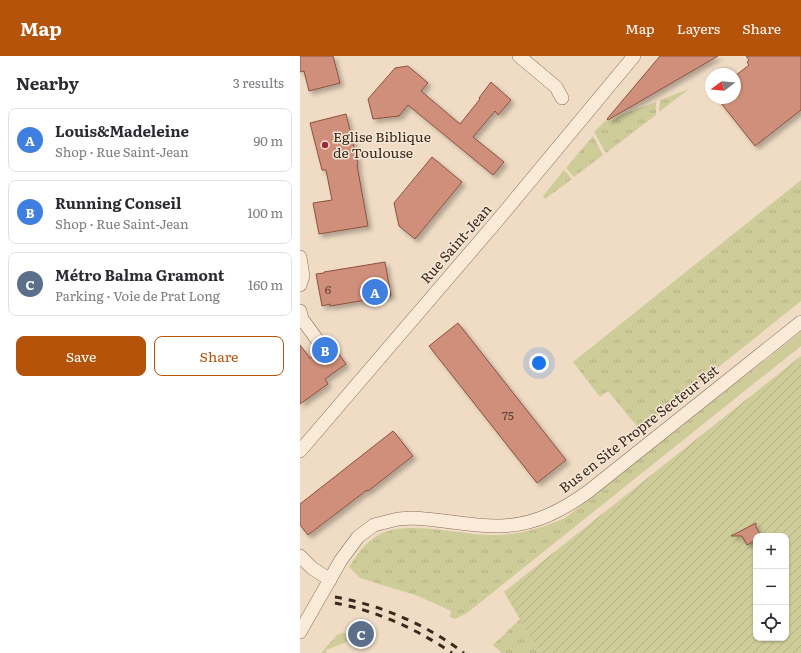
<!DOCTYPE html>
<meta charset="utf-8">
<style>
body{margin:0;font-family:Literata,serif;background:#f7f7f7;color:#2b2b33}
.controls{position:absolute;right:12px;bottom:12px;display:grid;overflow:hidden;border-radius:8px;box-shadow:0 1px 3px #0004}
.controls button{width:36px;height:36px;display:grid;place-items:center;padding:0;border:0;border-bottom:1px solid #e1e1e2;background:#fff;color:#2b2b33;font:20px sans-serif}
.compass{position:absolute;left:405px;top:12px;width:36px;height:36px;border-radius:50%;background:#fff;box-shadow:0 1px 3px #0004;rotate:254deg}
.you{position:absolute;left:239px;top:307px;width:14px;height:14px;margin:-10px;border:3px solid #fff;border-radius:50%;background:#1a73e8;box-shadow:0 0 0 6px #1a73e833}
.badge{display:grid;place-items:center;width:26px;height:26px;border-radius:50%;background:#b45309;color:#fff;font-size:13px;font-weight:700}
.pin{position:absolute;translate:-50% -50%;border:2px solid #fff;box-shadow:0 1px 4px #0006}
.list{margin:0;padding:0;list-style:none}
h2{display:flex;justify-content:space-between;align-items:center;height:52px;margin:0;padding:0 16px;font-size:17px}
h2 small{font-size:13px;font-weight:400;color:#7c7c81}
.list li{display:grid;grid-template-columns:26px 1fr auto;gap:12px;align-items:center;box-sizing:border-box;height:64px;margin:0 8px 8px;padding:0 8px;border:1px solid #e1e1e2;border-radius:8px}
.list b{display:block;font-size:15px;white-space:nowrap}
.list p{margin:0;font-size:13px;white-space:nowrap;color:#7c7c81}
.list em{font-size:13px;font-style:normal;color:#7c7c81}
.actions{display:flex;gap:8px;padding:12px 16px}
.actions a{flex:1;padding:9px 0;border:1px solid #b45309;border-radius:8px;text-align:center;font-size:14px;color:#b45309}
.actions .main{background:#b45309;color:#fff}
.icon{flex:none;width:22px;height:22px;fill:none;stroke:currentColor;stroke-width:2;stroke-linecap:round;stroke-linejoin:round}
.map{position:relative;flex:none;width:501px;height:597px;overflow:hidden}
header{display:flex;align-items:center;gap:24px;box-sizing:border-box;height:56px;padding:0 20px;background:#b45309;color:#fff}
header strong{font-size:19px}
nav{display:flex;gap:22px;margin-inline-start:auto;font-size:14px}
main{display:flex}
aside{flex:1;background:#fff}
.map>svg:first-child{display:block}
.grass{fill:url(#grass-tufts)}
.garden{fill:url(#garden-furrows);fill-rule:evenodd}
.building{fill:#cf8f7a;stroke:#8b5140;filter:url(#shadow)}
.lines{fill:none;stroke-linecap:round;stroke-linejoin:round}
.minor-casing{stroke:#8b6c5a;stroke-width:14}
.minor{stroke:#faebd9;stroke-width:13}
.rail{stroke:#3b281f;stroke-width:3;stroke-dasharray:7 7;stroke-linecap:butt}
.poi-dot{fill:#9c293d;stroke:#f7e7d5;stroke-width:1.5}
.labels{text-anchor:middle;stroke-width:3;stroke-linejoin:round;paint-order:stroke}
.number-label{font-size:12px;fill:#604236}
.poi-label{font-size:14px;fill:#3b281f;stroke:#f7e7d5;text-anchor:start}
.street-label{font-size:14px;fill:#3b281f;stroke:#f7e7d5}
</style>
<header>
<strong>Map</strong>
<nav><a>Map</a><a>Layers</a><a>Share</a></nav>
</header>
<main>
<aside>
<h2>Nearby<small>3 results</small></h2>
<ul class="list">
<li><span class="badge" style="background:#3f7fe0">A</span><div><b>Louis&amp;Madeleine</b><p>Shop · Rue Saint-Jean</p></div><em>90 m</em></li>
<li><span class="badge" style="background:#3f7fe0">B</span><div><b>Running Conseil</b><p>Shop · Rue Saint-Jean</p></div><em>100 m</em></li>
<li><span class="badge" style="background:#5c6f8a">C</span><div><b>Métro Balma Gramont</b><p>Parking · Voie de Prat Long</p></div><em>160 m</em></li>
</ul>
<div class="actions"><a class="main">Save</a><a>Share</a></div>
</aside>
<div class="map">
<svg width="501" height="597" viewBox="0 0 501 597">
<defs>
<pattern id="grass-tufts" width="24" height="20" patternUnits="userSpaceOnUse"><rect width="24" height="20" fill="#cecc99"/><path d="M3 7l-1-3M5 7V3M7 7l1-3M15 17l-1-3M17 17v-4M19 17l1-3" fill="none" stroke="#b2af83"/></pattern>
<pattern id="garden-furrows" width="10" height="10" patternUnits="userSpaceOnUse"><rect width="10" height="10" fill="#cecc99"/><path d="M-1 1l2-2M0 10L10 0M9 11l2-2" fill="none" stroke="#b2af83"/></pattern>
<filter id="shadow"><feDropShadow dx="3.5" dy="3.5" stdDeviation="2" flood-color="#0004"/></filter>
</defs>
<rect width="100%" height="100%" fill="#f0dcc5"/>
<!-- grass -->
<g class="grass">
<path d="M389 33 359 56 360 44Z"/>
<path d="M356 46V59L306 97 294 76 305 65Z"/>
<path d="M293 80 303 99 274 121 266 112Z"/>
<path d="M264 114 272 123 245 143 243 140Z"/>
<path d="M501 124V245L340 374 308 335 300 341 273 306Z"/>
<path d="M501 276V290L167 557 155 563 150 561 151 555 118 540 60 522 49 511C56 500 63 489 75 481 102 462 158 479 191 479 221 479 238 473 265 462Z"/>
<path d="M220 563 240 597H202L193 589Z"/>
<path d="M44 577 63 582 73 587 60 592 57 582 26 594 27 597H21L38 578Z"/>
</g>
<!-- garden -->
<path class="garden" d="M501 300V597H240L204 536ZM456 480H486V582H456Z"/>
<!-- building -->
<g class="building">
<path d="M0 0H33L40 27 9 35 4 15 0 16Z"/>
<path d="M360 0H418L308 64 307 63Z"/>
<path d="M446 0H501V54L455 90 417 42H435V20L449 9 447 6 449 4Z"/>
<path d="M108 10 128 27 121 35 160 68 180 43 179 42 191 26 211 44 198 59 195 55 173 81 204 106 193 119 108 49 99 60 73 63 68 43 95 12Z"/>
<path d="M46 58 58 108 57 109 68 170 19 178 13 147 32 144 26 114H22L10 67Z"/>
<path d="M132 101 162 126 115 183 99 170 94 147Z"/>
<path d="M85 206 91 240 30 250V248L22 250 16 218 24 217V216Z"/>
<path d="M158 267 266 404 237 427 129 290Z"/>
<path d="M31 287 46 308 25 323 28 328 0 348V289L10 302 18 296H25L28 293 29 288Z"/>
<path d="M93 375 95 377 113 400 68 435 67 434 8 479 0 469V448Z"/>
<path d="M456 467V471L461 480H456V484L447 489 442 480H431Z"/>
</g>
<g class="lines">
<defs>
<g id="minor">
<path d="M219 0 256 31 262 42"/>
<path d="M0 201 3 220 0 229"/>
<path d="M0 255 2 263 21 289"/>
<path d="M0 395 197 165 334 0"/>
<path d="M0 500 12 512 30 524"/>
<path d="M0 576 41 504 58 481 74 469 98 463 112 462C142 463 172 471 201 470 235 469 263 454 289 435L501 266"/>
</g>
</defs>
<!-- minor casing -->
<use href="#minor" class="minor-casing"/>
<!-- minor -->
<use href="#minor" class="minor"/>
<!-- rail -->
<g class="rail">
<path d="M35 541C81 549 127 569 164 597"/>
<path d="M35 547C77 555 117 573 152 597"/>
</g>
</g>
<!-- markers -->
<circle class="poi-dot" cx="25" cy="89" r="4"/>
<g class="labels">
<!-- number labels -->
<g class="number-label">
<text x="28" y="238">6</text>
<text x="208" y="364">75</text>
</g>
<!-- poi labels -->
<g class="poi-label">
<text x="33" y="86">Eglise Biblique<tspan x="33" dy="16">de Toulouse</tspan></text>
</g>
<!-- street labels -->
<g class="street-label">
<text transform="translate(156 188) rotate(-49)" y="5">Rue Saint-Jean</text>
<text transform="translate(339 373) rotate(-38)" y="5">Bus en Site Propre Secteur Est</text>
</g>
</g>
</svg>
<div class="controls">
<button>+</button>
<button>−</button>
<button><svg class="icon" aria-label="locate" viewBox="0 0 24 24"><circle cx="12" cy="12" r="6"/><path d="M12 2v4M12 18v4M2 12h4M18 12h4"/></svg></button>
</div>
<svg class="compass" viewBox="-18 -18 36 36"><path d="M0-13l5 13h-10z" fill="#e53935"/><path d="M0 13l5-13h-10z" fill="#7c7c81"/></svg>
<div class="you"></div>
<div class="pin badge" style="left:75px;top:236px;background:#3f7fe0">A</div>
<div class="pin badge" style="left:25px;top:294px;background:#3f7fe0">B</div>
<div class="pin badge" style="left:61px;top:578px;background:#5c6f8a">C</div>
</div>
</main>
